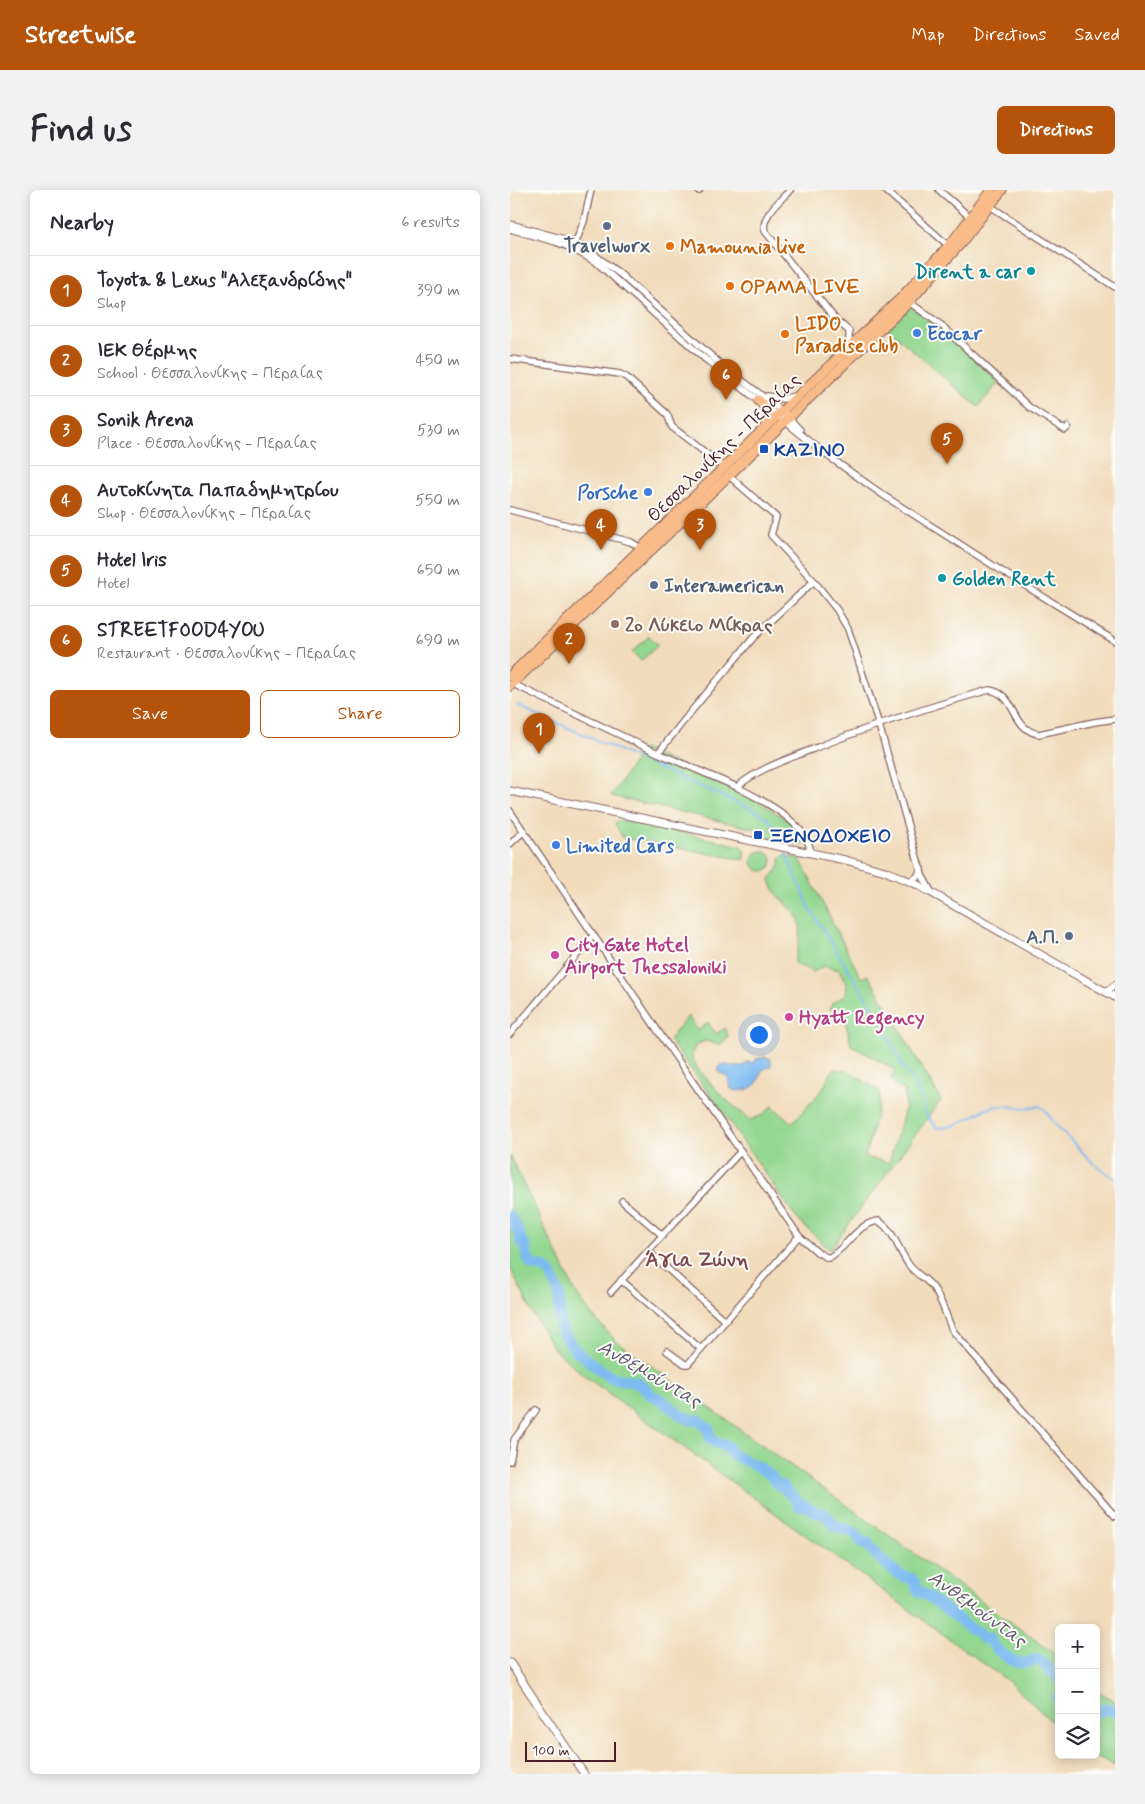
<!DOCTYPE html>
<meta charset="utf-8">
<style>
body{margin:0;font-family:Mynerve,sans-serif;background:#f2f2f3;color:#2b2b33}
.controls{position:absolute;right:15px;bottom:15px;display:grid;overflow:hidden;border-radius:8px;box-shadow:0 2px 12px #0003}
.controls button{width:45px;height:45px;display:grid;place-items:center;padding:0;border:0;border-bottom:1px solid #e1e1e2;background:#fff;color:#2b2b33;font:25px sans-serif}
.scale{position:absolute;left:15px;bottom:12px;width:91px;box-sizing:border-box;padding-left:5px;border:2px solid #4a1f2b;border-top:0;font-size:14px;line-height:18px;white-space:nowrap;color:#4a1f2b;-webkit-text-stroke:4px #fdfcf7;paint-order:stroke}
.you{position:absolute;left:248px;top:844px;width:18px;height:18px;margin:-12px;border:4px solid #fff;border-radius:50%;background:#1a73e8;box-shadow:0 0 0 8px #1a73e833}
.badge{display:grid;place-items:center;width:32px;height:32px;border-radius:50%;background:#b45309;color:#fff;font-size:16px;font-weight:700}
.pin{position:absolute;translate:-50% -41px;filter:drop-shadow(0 1px 2px #0008)}
.pin::after{content:'';position:absolute;top:26px;width:18px;height:15px;background:inherit;clip-path:polygon(0 0,100% 0,50% 100%)}
.list{margin:0;padding:0;list-style:none}
h2{display:flex;justify-content:space-between;align-items:center;height:65px;margin:0;padding:0 20px;font-size:21px}
h2 small{font-size:16px;font-weight:400;color:#7c7c81}
.list li{display:grid;grid-template-columns:32px 1fr auto;gap:15px;align-items:center;box-sizing:border-box;height:70px;padding:0 20px;border-top:1px solid #e1e1e2}
.list b{display:block;font-size:19px;white-space:nowrap}
.list p{margin:0;font-size:16px;white-space:nowrap;color:#7c7c81}
.list em{font-size:16px;font-style:normal;color:#7c7c81}
.actions{display:flex;gap:10px;padding:15px 20px}
.actions a{flex:1;padding:11px 0;border:1px solid #b45309;border-radius:8px;text-align:center;font-size:18px;color:#b45309}
.actions .main{background:#b45309;color:#fff}
.icon{flex:none;width:28px;height:28px;fill:none;stroke:currentColor;stroke-width:2;stroke-linecap:round;stroke-linejoin:round}
.map{position:relative;flex:none;width:605px;height:1584px;overflow:hidden;border-radius:8px}
header{display:flex;align-items:center;gap:30px;box-sizing:border-box;height:70px;padding:0 25px;background:#b45309;color:#fff}
header strong{font-size:24px}
nav{display:flex;gap:28px;margin-inline-start:auto;font-size:18px}
.intro{display:flex;align-items:center;justify-content:space-between;box-sizing:border-box;height:120px;padding:0 30px}
h1{margin:0;font-size:35px}
.button{padding:12px 22px;border-radius:8px;background:#b45309;color:#fff;font-size:18px;font-weight:700}
main{display:flex;gap:30px;padding:0 30px}
aside{flex:1;background:#fff;border-radius:8px;box-shadow:0 2px 12px #0003}
.map>svg:first-child{display:block}
.green{fill:#93d790;stroke:#6e7b5e}
.water{fill:#7ebbf1;stroke:#646d8e}
.lines{fill:none;stroke-linecap:round;stroke-linejoin:round}
.stream{stroke:#7ebbf1;stroke-width:2}
.river{stroke:#7ebbf1;stroke-width:11}
.minor-casing{stroke:#84615e;stroke-width:8}
.tertiary-casing{stroke:#84615e;stroke-width:9}
.primary-casing{stroke:#84615e;stroke-width:11}
.minor{stroke:#fff;stroke-width:5.5}
.tertiary{stroke:#fff;stroke-width:7}
.primary{stroke:#f9bc89;stroke-width:9}
.service-dot{fill:#5c6f8a;stroke:#fdfcf7;stroke-width:2}
.food-dot{fill:#e8710a;stroke:#fdfcf7;stroke-width:2}
.culture-dot{fill:#0f9aa8;stroke:#fdfcf7;stroke-width:2}
.shop-dot{fill:#3f7fe0;stroke:#fdfcf7;stroke-width:2}
.transit-dot{fill:#1a4fb4;stroke:#fdfcf7;stroke-width:2}
.education-dot{fill:#8d6e63;stroke:#fdfcf7;stroke-width:2}
.hotel-dot{fill:#d1479c;stroke:#fdfcf7;stroke-width:2}
.labels{text-anchor:middle;stroke-width:4;stroke-linejoin:round;paint-order:stroke}
.service-label{font-size:19px;font-weight:bold;fill:#4e5e75;stroke:#fdfcf7}
.food-label{font-size:19px;font-weight:bold;fill:#c56008;stroke:#fdfcf7;text-anchor:start}
.culture-label{font-size:19px;font-weight:bold;fill:#0d838f;stroke:#fdfcf7;text-anchor:end}
.shop-label{font-size:19px;font-weight:bold;fill:#366cbe;stroke:#fdfcf7;text-anchor:start}
.street-label{font-size:19px;fill:#4a1f2b;stroke:#fdfcf7}
.transit-label{font-size:19px;font-weight:bold;fill:#164399;stroke:#fdfcf7;text-anchor:start}
.education-label{font-size:19px;font-weight:bold;fill:#785e54;stroke:#fdfcf7;text-anchor:start}
.hotel-label{font-size:19px;font-weight:bold;fill:#b23c85;stroke:#fdfcf7;text-anchor:start}
.neighbourhood-label{font-size:20px;font-weight:bold;fill:#7e484f;stroke:#fdfcf7}
.water-label{font-size:20px;font-style:italic;fill:#5c5670;stroke:#fdfcf7}
</style>
<header>
<strong>Streetwise</strong>
<nav><a>Map</a><a>Directions</a><a>Saved</a></nav>
</header>
<div class="intro"><h1>Find us</h1><a class="button">Directions</a></div>
<main>
<aside>
<h2>Nearby<small>6 results</small></h2>
<ul class="list">
<li><span class="badge">1</span><div><b>Toyota &amp; Lexus &quot;Αλεξανδρίδης&quot;</b><p>Shop</p></div><em>390 m</em></li>
<li><span class="badge">2</span><div><b>ΙΕΚ Θέρμης</b><p>School · Θεσσαλονίκης - Περαίας</p></div><em>450 m</em></li>
<li><span class="badge">3</span><div><b>Sonik Arena</b><p>Place · Θεσσαλονίκης - Περαίας</p></div><em>530 m</em></li>
<li><span class="badge">4</span><div><b>Αυτοκίνητα Παπαδημητρίου</b><p>Shop · Θεσσαλονίκης - Περαίας</p></div><em>550 m</em></li>
<li><span class="badge">5</span><div><b>Hotel Iris</b><p>Hotel</p></div><em>650 m</em></li>
<li><span class="badge">6</span><div><b>STREETFOOD4YOU</b><p>Restaurant · Θεσσαλονίκης - Περαίας</p></div><em>690 m</em></li>
</ul>
<div class="actions"><a class="main">Save</a><a>Share</a></div>
</aside>
<div class="map">
<svg width="605" height="1584" viewBox="0 0 605 1584">
<rect width="100%" height="100%" fill="#fdfcf7"/>
<filter id="ink" filterUnits="userSpaceOnUse"><feTurbulence type="fractalNoise" baseFrequency=".02" numOctaves="2"/><feDisplacementMap in="SourceGraphic" scale="10" xChannelSelector="R" yChannelSelector="G"/><feConvolveMatrix kernelMatrix="1 2 1 2 8 2 1 2 1" color-interpolation-filters="sRGB"/></filter>
<filter id="wash" filterUnits="userSpaceOnUse"><feTurbulence type="fractalNoise" baseFrequency=".0096" numOctaves="4" result="noise"/><feDisplacementMap in="SourceGraphic" scale="20" xChannelSelector="R" yChannelSelector="G"/><feGaussianBlur stdDeviation="1.12" result="paint"/><feColorMatrix in="noise" values="0 0 0 0 0 0 0 0 0 0 0 0 0 0 0 0 0 1.4 0 .05"/><feComposite in="paint" operator="in"/></filter>
<g filter="url(#wash)">
<rect width="100%" height="100%" fill="#f1dcbc"/>
<!-- green -->
<g class="green">
<path d="M401 117 429 137 489 192 468 217 378 139Z"/>
<path d="M139 446 148 455 131 471 122 462Z"/>
<path d="M133 559 243 608 282 633 294 648 293 656 255 647 245 639 101 606Z"/>
<path d="M114 630 231 656 234 659V670L113 648 105 634 107 631Z"/>
<circle cx="252" cy="671" r="10"/>
<path d="M274 665 290 669 351 788 358 785 431 910 320 1060 287 1029 205 911 159 850 178 826 188 841 198 832 206 844 215 838 218 846 215 851 209 855 196 851 187 854 183 860 182 868 188 879 214 908 241 930 253 925 262 916 282 933 313 899 319 885 325 879 337 880 369 901 370 912 355 967 379 973 395 919V900L388 898 381 888 385 880 341 855 334 825 320 819 322 813C342 804 339 798 329 780L314 776 303 782 284 773C287 761 293 742 289 730 282 714 263 707 260 689L270 676V669Z"/>
<path d="M0 966 65 1101 80 1123 106 1151 538 1459 549 1469V1535L540 1530 498 1491 76 1187 44 1159 22 1122 0 1078Z"/>
<path d="M586 1500 605 1511V1576L584 1565H586Z"/>
</g>
<!-- water -->
<path class="water" d="M256 867 261 869V876L252 880C250 884 250 887 248 891 243 900 230 903 221 899L218 888 208 881V878L210 875C221 873 227 883 238 872L243 873 246 869Z"/>
<g class="lines">
<!-- stream -->
<g class="stream">
<path d="M7 515 250 623C262 632 272 641 275 656"/>
<path d="M276 661C280 682 293 697 299 717L370 830 393 877 403 890 413 911 416 925 427 938C448 939 462 924 482 917 497 913 515 922 529 916L534 919 546 935 583 973 605 989"/>
</g>
<!-- river -->
<g class="river">
<path d="M0 1026 9 1042 11 1051 15 1055 18 1069 22 1075 35 1078 41 1084 49 1104 50 1132 52 1141 64 1159 93 1182 103 1188 126 1192 134 1197 142 1206 149 1208 172 1226 181 1230H188L199 1239V1247L206 1253 217 1256 220 1263C237 1273 257 1277 268 1295L273 1296C277 1305 288 1307 289 1316L294 1315 308 1323H314L325 1336 344 1342 353 1354 358 1353C362 1363 389 1389 401 1388L405 1393 407 1400 419 1407 461 1439 468 1442 473 1449 479 1448C482 1457 502 1474 513 1473 518 1473 523 1470 528 1469L549 1488"/>
<path d="M549 1508H547L549 1510"/>
<path d="M586 1520 589 1522 596 1518 605 1522"/>
</g>
</g>
</g>
<g filter="url(#ink)">
<g class="lines">
<defs>
<g id="minor">
<path d="M280 0C271 10 250 27 255 41L326 130 339 141V157"/>
<path d="M375 0 439 56"/>
<path d="M429 0 461 28"/>
<path d="M189 1V0"/>
<path d="M480 16 605 97"/>
<path d="M0 34 61 51 86 66 110 84 208 172 272 221 290 240"/>
<path d="M0 39 46 52 61 58 86 72 194 168 249 211"/>
<path d="M65 54 74 31 81 0"/>
<path d="M399 112 431 135 519 217 555 240 558 237"/>
<path d="M0 169 110 184 116 187 157 224 162 237 214 277"/>
<path d="M257 206 273 209 287 205"/>
<path d="M257 217 318 266 376 307 498 385 605 451"/>
<path d="M0 320 121 352 131 358"/>
<path d="M304 391 327 420 338 439 344 457 369 535 412 685 422 703"/>
<path d="M3 494 148 563 227 597"/>
<path d="M148 563 184 518 244 447 304 391 261 345 266 327 218 285"/>
<path d="M0 621 152 847 289 1046 307 1062 318 1068C336 1060 346 1033 369 1031 385 1042 388 1060 399 1075 406 1085 418 1089 424 1099 433 1112 436 1127 443 1141L605 1326"/>
<path d="M0 654 14 641"/>
<path d="M301 663C297 632 252 610 227 597 248 579 273 571 298 561 357 537 418 517 479 500 507 503 501 540 529 544L584 532 605 529"/>
<path d="M400 691 407 687 411 679"/>
<path d="M596 802 605 795"/>
<path d="M0 844 83 746"/>
<path d="M112 1011 152 1045"/>
<path d="M111 1090 191 1159"/>
<path d="M101 1102 138 1061"/>
<path d="M215 1131 138 1061 231 961"/>
<path d="M157 1161 175 1174H178L289 1046"/>
<path d="M0 1271 4 1250 26 1220"/>
</g>
<g id="tertiary">
<path d="M0 601 335 670 375 681 406 694 605 807"/>
<path d="M0 1473 74 1584"/>
</g>
<g id="primary">
<path d="M248 210C256 217 261 224 256 235"/>
<path d="M0 486 272 221 391 108 443 51 481 0"/>
<path d="M0 496 399 112 451 53 492 0"/>
</g>
</defs>
<!-- minor casing -->
<use href="#minor" class="minor-casing"/>
<!-- tertiary casing -->
<use href="#tertiary" class="tertiary-casing"/>
<!-- primary casing -->
<use href="#primary" class="primary-casing"/>
<!-- minor -->
<use href="#minor" class="minor"/>
<!-- tertiary -->
<use href="#tertiary" class="tertiary"/>
<!-- primary -->
<use href="#primary" class="primary"/>
</g>
</g>
<!-- markers -->
<g class="service-dot">
<circle cx="97" cy="36" r="5"/>
<circle cx="144" cy="395" r="5"/>
<circle cx="559" cy="746" r="5"/>
</g>
<g class="food-dot">
<circle cx="160" cy="56" r="5"/>
<circle cx="220" cy="96" r="5"/>
<circle cx="275" cy="144" r="5"/>
</g>
<g class="culture-dot">
<circle cx="521" cy="81" r="5"/>
<circle cx="432" cy="388" r="5"/>
</g>
<g class="shop-dot">
<circle cx="407" cy="143" r="5"/>
<circle cx="138" cy="302" r="5"/>
<circle cx="46" cy="655" r="5"/>
</g>
<g class="transit-dot">
<rect x="249" y="254" width="10" height="10" rx="2.5"/>
<rect x="243" y="640" width="10" height="10" rx="2.5"/>
</g>
<circle class="education-dot" cx="105" cy="434" r="5"/>
<g class="hotel-dot">
<circle cx="45" cy="765" r="5"/>
<circle cx="279" cy="827" r="5"/>
</g>
<g class="labels">
<!-- service labels -->
<g class="service-label">
<text x="97" y="62">Travelworx</text>
<text x="154" y="402" text-anchor="start">Interamerican</text>
<text x="549" y="753" text-anchor="end">Α.Π.</text>
</g>
<!-- food labels -->
<g class="food-label">
<text x="170" y="63">Mamounia live</text>
<text x="230" y="103">ΟΡΑΜΑ LIVE</text>
<text x="285" y="140">LIDO<tspan x="285" dy="22">Paradise club</tspan></text>
</g>
<!-- culture labels -->
<g class="culture-label">
<text x="511" y="88">Dirent a car</text>
<text x="442" y="395" text-anchor="start">Golden Rent</text>
</g>
<!-- shop labels -->
<g class="shop-label">
<text x="417" y="150">Ecocar</text>
<text x="128" y="309" text-anchor="end">Porsche</text>
<text x="56" y="662">Limited Cars</text>
</g>
<!-- street labels -->
<g class="street-label">
<text transform="translate(213 257) rotate(-44)" y="7">Θεσσαλονίκης - Περαίας</text>
</g>
<!-- transit labels -->
<g class="transit-label">
<text x="264" y="266">ΚΑΖΙΝΟ</text>
<text x="258" y="652">ΞΕΝΟΔΟΧΕΙΟ</text>
</g>
<!-- education labels -->
<g class="education-label">
<text x="115" y="441">2ο Λύκειο Μίκρας</text>
</g>
<!-- hotel labels -->
<g class="hotel-label">
<text x="55" y="761">City Gate Hotel<tspan x="55" dy="22">Airport Thessaloniki</tspan></text>
<text x="289" y="834">Hyatt Regency</text>
</g>
<!-- neighbourhood labels -->
<g class="neighbourhood-label">
<text x="187" y="1076">Άγια Ζώνη</text>
</g>
<!-- water labels -->
<g class="water-label">
<text transform="translate(140 1183) rotate(30)" y="7">Ανθεμούντας</text>
<text transform="translate(468 1418) rotate(36)" y="7">Ανθεμούντας</text>
</g>
</g>
</svg>
<div class="controls">
<button>+</button>
<button>−</button>
<button><svg class="icon" aria-label="layers" viewBox="0 0 24 24"><path d="M12 4l9 5-9 5-9-5zM3 14l9 5 9-5"/></svg></button>
</div>
<div class="scale">100 m</div>
<div class="you"></div>
<div class="pin badge" style="left:29px;top:564px">1</div>
<div class="pin badge" style="left:59px;top:474px">2</div>
<div class="pin badge" style="left:190px;top:360px">3</div>
<div class="pin badge" style="left:91px;top:360px">4</div>
<div class="pin badge" style="left:437px;top:274px">5</div>
<div class="pin badge" style="left:216px;top:210px">6</div>
</div>
</main>
